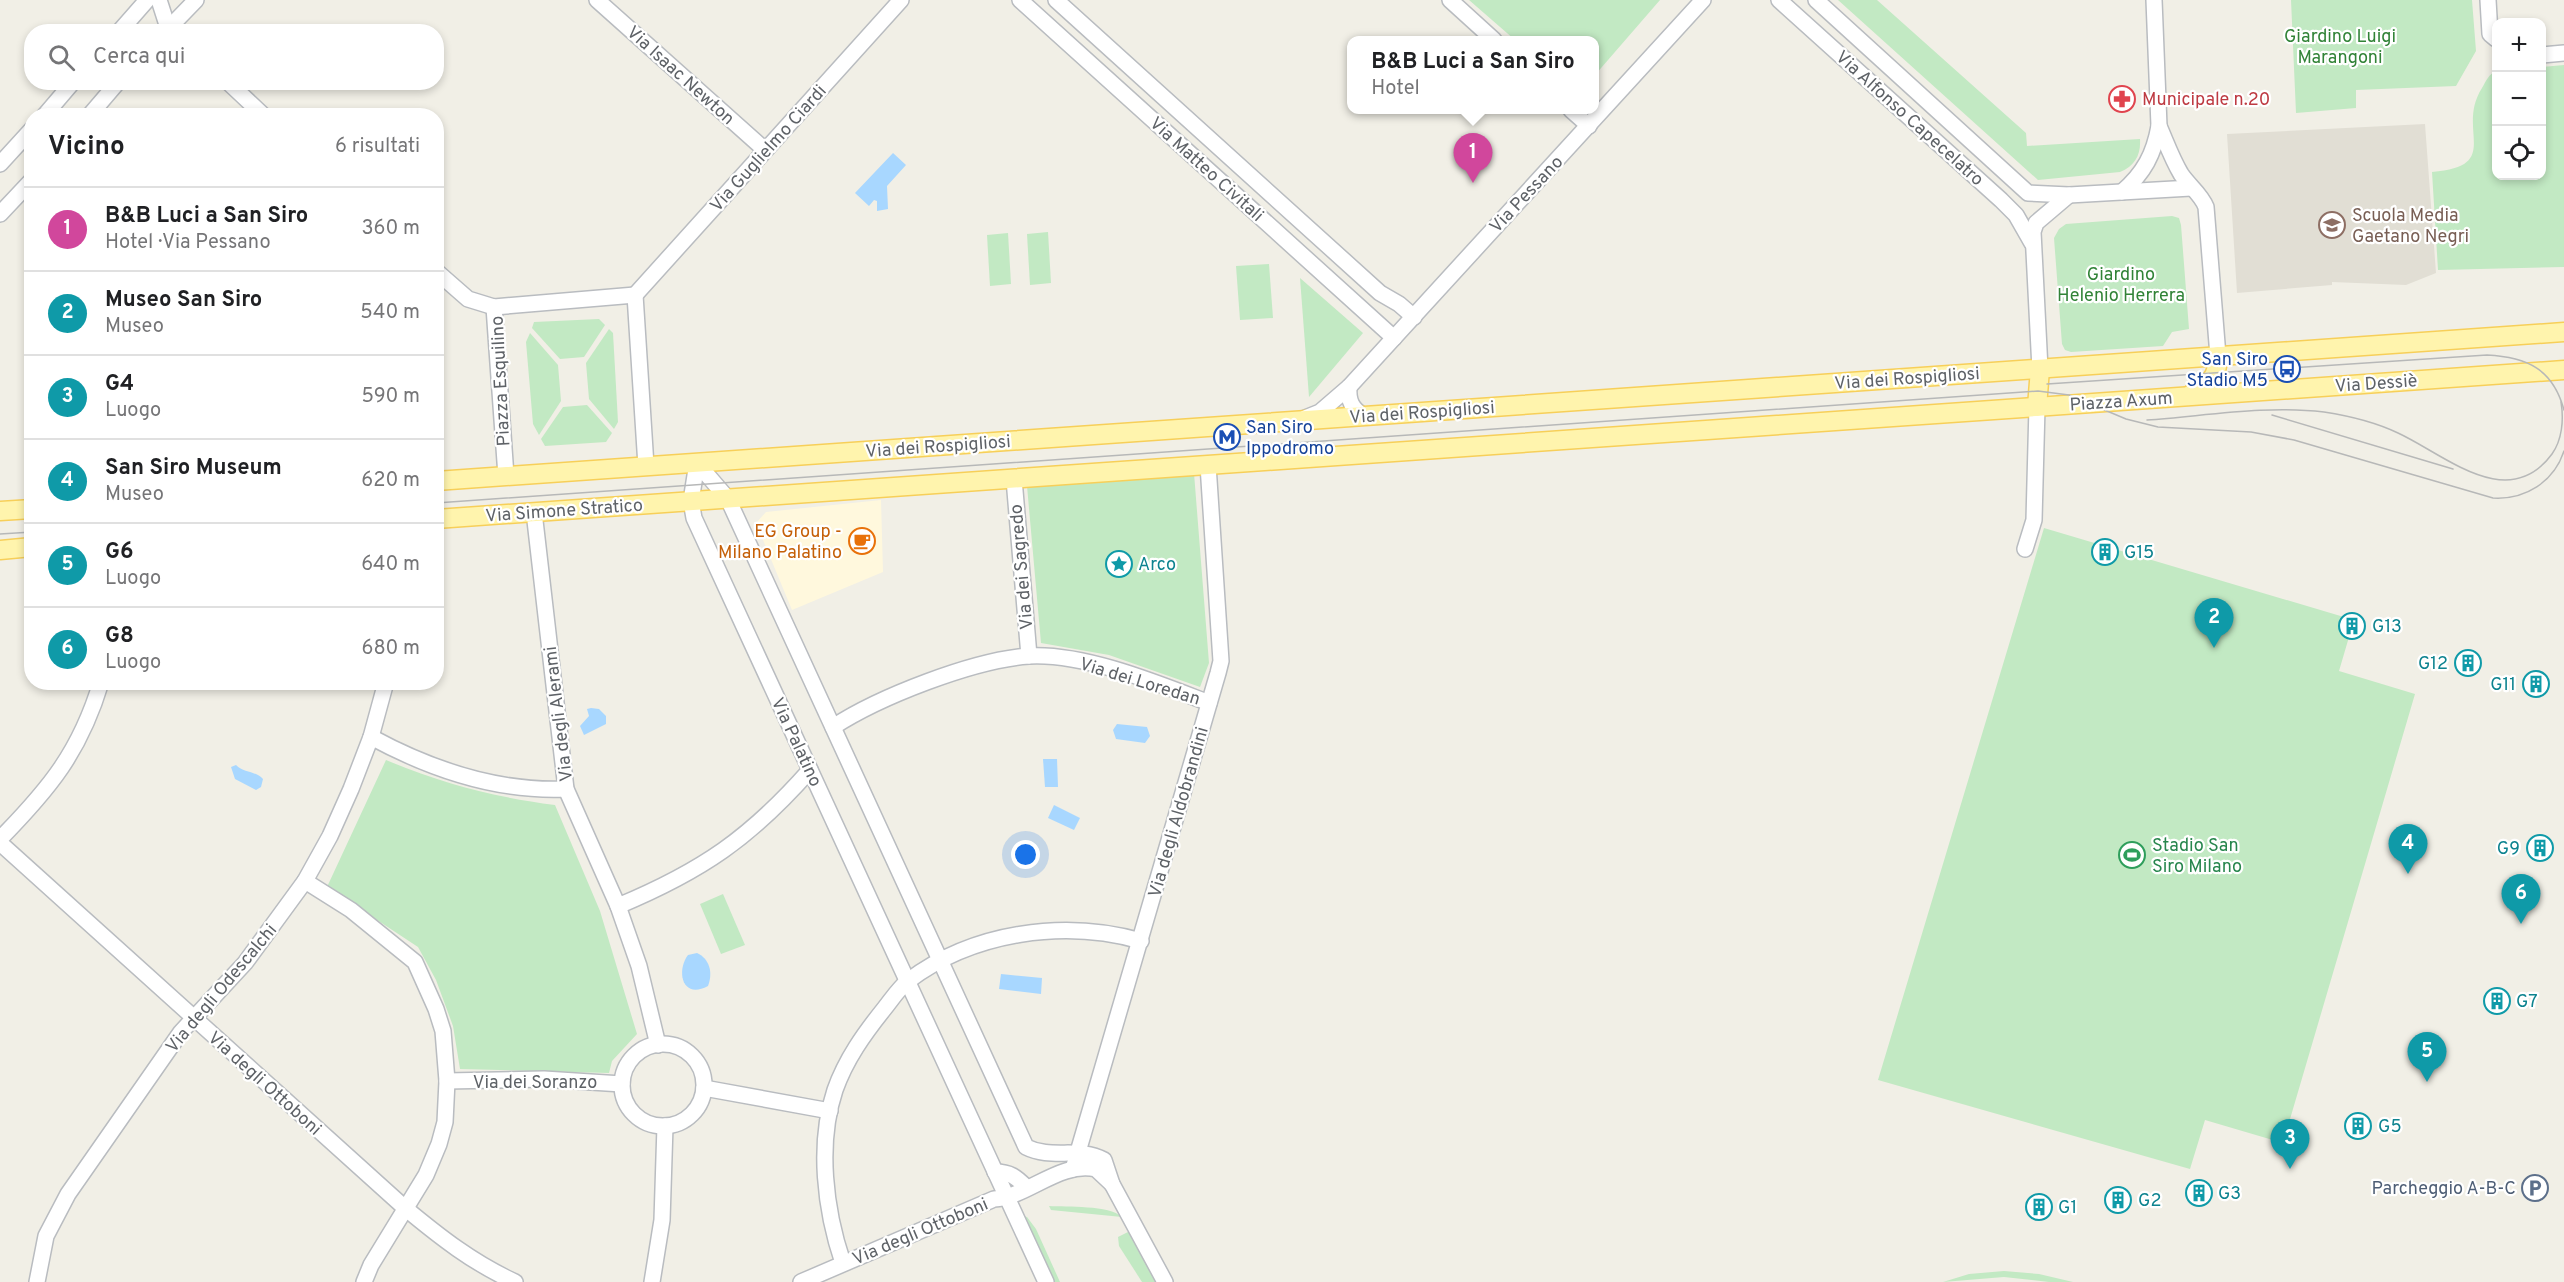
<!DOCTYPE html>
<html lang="it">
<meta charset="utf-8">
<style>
body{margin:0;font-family:Overpass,sans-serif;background:#f6f6f6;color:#202124}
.controls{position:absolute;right:18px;top:18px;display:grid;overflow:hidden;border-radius:12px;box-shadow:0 3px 9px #0003}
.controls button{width:54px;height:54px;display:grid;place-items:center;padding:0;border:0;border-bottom:2px solid #e0e0e0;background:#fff;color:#202124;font:30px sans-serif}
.you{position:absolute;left:1026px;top:855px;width:21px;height:21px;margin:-15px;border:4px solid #fff;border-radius:50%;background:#1a73e8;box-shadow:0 0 0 9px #1a73e833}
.badge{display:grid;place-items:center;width:39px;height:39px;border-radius:50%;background:#2563eb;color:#fff;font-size:20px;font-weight:700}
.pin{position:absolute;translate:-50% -50px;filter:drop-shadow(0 2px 3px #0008)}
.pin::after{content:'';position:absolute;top:32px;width:21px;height:18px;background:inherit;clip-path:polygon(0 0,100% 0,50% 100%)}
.popup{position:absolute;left:1347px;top:36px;width:252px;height:78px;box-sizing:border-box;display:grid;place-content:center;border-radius:12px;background:#fff;filter:drop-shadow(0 2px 4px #0005);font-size:20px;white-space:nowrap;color:#757577}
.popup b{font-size:22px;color:#202124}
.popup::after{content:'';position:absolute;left:50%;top:100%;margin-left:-12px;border:12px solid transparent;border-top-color:#fff}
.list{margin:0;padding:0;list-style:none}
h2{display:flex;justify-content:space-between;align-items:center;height:78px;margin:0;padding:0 24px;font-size:26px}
h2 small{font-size:20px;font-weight:400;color:#757577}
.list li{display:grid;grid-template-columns:39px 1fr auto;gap:18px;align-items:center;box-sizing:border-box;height:84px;padding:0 24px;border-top:2px solid #e0e0e0}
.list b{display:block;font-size:22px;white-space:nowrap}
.list p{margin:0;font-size:20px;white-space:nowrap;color:#757577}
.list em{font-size:20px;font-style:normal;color:#757577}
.icon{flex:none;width:33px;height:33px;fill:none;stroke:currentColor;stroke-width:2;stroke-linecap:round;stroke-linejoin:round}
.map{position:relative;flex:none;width:2564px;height:1282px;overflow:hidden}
.search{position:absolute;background:#fff;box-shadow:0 3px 9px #0003;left:24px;top:24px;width:420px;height:66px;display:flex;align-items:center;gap:15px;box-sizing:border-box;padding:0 21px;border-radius:24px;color:#757577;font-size:22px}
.panel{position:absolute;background:#fff;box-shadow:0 3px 9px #0003;left:24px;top:108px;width:420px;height:582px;border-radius:24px}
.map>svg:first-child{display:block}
.commercial{fill:#fff8dd}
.education{fill:#e1ded4}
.green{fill:#c2e9c3}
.water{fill:#a8d7ff}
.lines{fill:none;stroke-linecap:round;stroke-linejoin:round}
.minor-casing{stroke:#b9bcc0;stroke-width:18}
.major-casing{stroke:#f7cf59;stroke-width:21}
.minor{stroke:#fff;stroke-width:15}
.major{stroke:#fff4ad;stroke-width:18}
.tram{stroke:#b7b8b8;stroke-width:1.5}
.labels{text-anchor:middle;stroke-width:4.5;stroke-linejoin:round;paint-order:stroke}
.park-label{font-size:18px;fill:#318337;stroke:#fff}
.street-label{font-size:18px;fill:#5e6267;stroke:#fff}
.health-label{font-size:18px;fill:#be3a42;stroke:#fff;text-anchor:start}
.education-label{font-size:18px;fill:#785e54;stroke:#fff;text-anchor:start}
.transit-label{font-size:18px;fill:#164399;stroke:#fff;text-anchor:end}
.food-label{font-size:18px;fill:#c56008;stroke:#fff;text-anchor:end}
.culture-label{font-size:18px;fill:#0d838f;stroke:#fff;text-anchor:start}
.leisure-label{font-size:18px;fill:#27864d;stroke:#fff;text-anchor:start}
.service-label{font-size:18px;fill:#4e5e75;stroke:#fff;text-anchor:end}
</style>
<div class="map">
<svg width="2564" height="1282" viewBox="0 0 2564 1282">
<rect width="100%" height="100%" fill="#f1efe6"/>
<!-- commercial -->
<path class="commercial" d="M881 500 883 572 792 610 756 523 766 512Z"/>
<!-- education -->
<path class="education" d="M2425 124 2436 273 2406 285 2332 282V285L2237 293 2227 134Z"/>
<!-- green -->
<g class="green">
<path d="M1469 0H1660L1595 75 1594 40H1515Z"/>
<path d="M1838 0H1877L2026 133 2027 146 2140 139C2141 155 2135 166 2120 172L2038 180Z"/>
<path d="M2291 0H2472L2476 51 2456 86 2356 90V108L2296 113Z"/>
<path d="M2564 65V267L2438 270 2432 172C2504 166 2455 130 2482 88 2486 81 2489 74 2496 71V176H2542V67Z"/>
<path d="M2172 216 2179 218 2181 225 2189 329 2172 332 2163 346 2071 352 2065 350 2062 344 2054 238 2059 229 2066 224Z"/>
<path d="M1048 232 1051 283 1030 285 1027 234Z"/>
<path d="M1008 233 1011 284 990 286 987 235Z"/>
<path d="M1269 264 1273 318 1240 320 1236 266Z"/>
<path d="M1300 278 1363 333 1309 397Z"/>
<path d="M599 319 605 325 584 357 560 359 532 328 534 322Z"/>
<path d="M609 329 613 333 618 422 614 429 589 399 586 363Z"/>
<path d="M530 333 558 365 561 401 539 435 533 424 526 342Z"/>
<path d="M587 405 612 433 606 442 545 446 541 439 563 407Z"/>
<path d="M1194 473 1209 663 1200 687 1109 655 1041 643 1027 486Z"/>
<path d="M2044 528 2354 620 2339 671 2415 694 2283 1143 2205 1120 2190 1169 1878 1080Z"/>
<path d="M386 760C443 784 494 797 555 805L600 911 637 1034 612 1061 609 1073 460 1069 453 1026 436 980 418 947 327 887Z"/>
<path d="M723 894 745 945 721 954 700 904Z"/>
<path d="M1049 1206C1067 1207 1109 1205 1122 1217L1051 1210Z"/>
<path d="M1023 1216 1027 1217 1036 1229 1060 1282H1054Z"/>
<path d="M1130 1231 1157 1282H1142L1119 1246 1118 1237Z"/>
<path d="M2004 1271 2039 1274 2073 1282H2049L2004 1277 1943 1282 1969 1274Z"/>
</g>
<!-- water -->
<g class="water">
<path d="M893 153 906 165 887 186 888 209 877 211V201L874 200 869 206 855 193Z"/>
<path d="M591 708 599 709 606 716V724L584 735 580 726 589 716 587 709Z"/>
<path d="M1117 724 1147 727 1150 736 1145 743 1116 739 1113 730Z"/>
<path d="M1043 759H1057L1058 787H1045Z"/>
<path d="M236 765C244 773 256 771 263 779L261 787 256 790 235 779 231 767Z"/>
<path d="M1054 805 1080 818 1074 830 1048 818Z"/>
<path d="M697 953C710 959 713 973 708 986 682 1000 676 971 688 955Z"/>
<path d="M1001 974 1042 978 1041 994 999 989Z"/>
</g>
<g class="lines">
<defs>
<g id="minor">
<path d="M159 0 168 28"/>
<path d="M597 0 765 150"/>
<path d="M1020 0 1394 338"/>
<path d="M1056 0 1380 293 1399 304 1414 317"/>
<path d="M1450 0 1494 40"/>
<path d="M1779 0 2001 200 2016 215 2032 243"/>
<path d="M1816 0 2028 193 2069 195 2191 188"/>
<path d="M2488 0 2490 34 2496 39"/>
<path d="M119 32 147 0"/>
<path d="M165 32 196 0"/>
<path d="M2542 55 2564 53"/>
<path d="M228 82 264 116"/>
<path d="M1571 110 1589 126"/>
<path d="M44 116 73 82"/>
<path d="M89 116 118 82"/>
<path d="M2159 126C2166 142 2172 159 2181 174 2189 186 2201 194 2206 207L2218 356"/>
<path d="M0 164 32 129"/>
<path d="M2122 192C2144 173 2154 154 2159 126L2154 0"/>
<path d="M0 214 32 180"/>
<path d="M436 271 468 299 494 307 635 295"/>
<path d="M635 295 901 0"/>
<path d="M635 295 646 466"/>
<path d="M494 307 506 476"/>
<path d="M2040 369 2033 232 2036 223 2069 195"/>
<path d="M1349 387C1348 401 1352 409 1364 416"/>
<path d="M1305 418 1320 412 1349 387 1703 0"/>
<path d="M697 463 728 499 1026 1147C1052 1160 1078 1146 1104 1160L1112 1184 1165 1282"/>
<path d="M697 463 691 501 694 518 1046 1282"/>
<path d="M1014 479 1029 656"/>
<path d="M534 512 566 789 618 906 639 966 658 1045"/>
<path d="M2025 549 2034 520 2037 407"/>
<path d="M833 727C879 697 973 660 1029 656 1084 653 1157 683 1209 703"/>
<path d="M371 737C430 769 498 792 566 789"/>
<path d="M0 839C49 789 80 752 101 682"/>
<path d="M0 843 405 1208C440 1237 473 1263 515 1282"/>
<path d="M305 881 351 910 415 962 436 1009 443 1031 447 1081 445 1122 439 1144 426 1175 371 1265 364 1282"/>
<path d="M618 906C702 871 750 838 810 770"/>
<circle cx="663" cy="1085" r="41"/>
<path d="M447 1081 544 1079 622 1084"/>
<path d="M704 1088 830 1111"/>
<path d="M1073 1169 1218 673 1221 661 1208 465"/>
<path d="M995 1172C1010 1172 1016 1177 1026 1187"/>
<path d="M843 1263C825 1210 817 1144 835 1090 846 1059 864 1034 884 1009 892 999 899 988 908 981 973 932 1064 919 1141 941"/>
<path d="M37 1282 46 1236 68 1194 181 1032 245 963 305 881 330 836 351 789 371 737 386 682"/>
<path d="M652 1282 662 1220 665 1126"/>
<path d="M801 1282 994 1199C1028 1197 1059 1161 1096 1169L1112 1184"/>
</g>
<g id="major">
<path d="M2190 395C2208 385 2218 379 2218 356"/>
<path d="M2037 407 2040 369"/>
<path d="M436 481 2564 332"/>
<path d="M0 511 32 509"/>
<path d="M436 519 2564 370"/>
<path d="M0 550 32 547"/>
</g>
</defs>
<!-- minor casing -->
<use href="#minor" class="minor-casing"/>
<!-- major casing -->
<use href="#major" class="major-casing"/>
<!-- minor -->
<use href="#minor" class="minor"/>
<!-- major -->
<use href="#major" class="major"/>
<!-- tram -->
<g class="tram">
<path d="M2047 384 2487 355C2527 357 2553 369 2564 410"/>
<path d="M2272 415 2453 469"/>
<path d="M2147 420C2205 416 2266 405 2324 412 2350 416 2375 422 2398 433 2444 454 2508 514 2552 454 2562 440 2564 420 2561 402"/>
<path d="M436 503 2038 391 2069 395 2126 419 2158 427 2251 432 2294 440 2493 498C2525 500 2554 482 2564 451"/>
<path d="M0 534 32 532"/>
</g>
</g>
<!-- icons -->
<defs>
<symbol id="pharmacy-ring" viewBox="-11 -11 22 22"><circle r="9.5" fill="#fff" stroke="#e0444e" stroke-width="1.5"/><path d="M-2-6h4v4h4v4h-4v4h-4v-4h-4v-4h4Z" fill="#e0444e"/></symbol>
<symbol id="school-ring" viewBox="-11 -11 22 22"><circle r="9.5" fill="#fff" stroke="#8d6e63" stroke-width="1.5"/><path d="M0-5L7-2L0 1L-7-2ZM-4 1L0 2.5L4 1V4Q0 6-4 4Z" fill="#8d6e63"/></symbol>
<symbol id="bus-ring" viewBox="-11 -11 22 22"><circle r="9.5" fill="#fff" stroke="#1a4fb4" stroke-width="1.5"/><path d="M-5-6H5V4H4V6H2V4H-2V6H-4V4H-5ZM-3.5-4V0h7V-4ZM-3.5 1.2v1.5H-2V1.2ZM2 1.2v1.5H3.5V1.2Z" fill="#1a4fb4"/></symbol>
<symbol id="metro-ring" viewBox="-11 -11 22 22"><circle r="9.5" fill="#fff" stroke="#1a4fb4" stroke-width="1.5"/><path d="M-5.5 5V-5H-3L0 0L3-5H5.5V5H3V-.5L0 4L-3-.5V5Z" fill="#1a4fb4"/></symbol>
<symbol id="cafe-ring" viewBox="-11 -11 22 22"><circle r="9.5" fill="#fff" stroke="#e8710a" stroke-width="1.5"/><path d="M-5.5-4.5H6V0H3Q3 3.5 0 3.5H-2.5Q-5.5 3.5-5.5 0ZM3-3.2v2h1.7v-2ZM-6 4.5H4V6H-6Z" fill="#e8710a"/></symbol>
<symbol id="building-ring" viewBox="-11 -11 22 22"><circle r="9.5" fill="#fff" stroke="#0f9aa8" stroke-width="1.5"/><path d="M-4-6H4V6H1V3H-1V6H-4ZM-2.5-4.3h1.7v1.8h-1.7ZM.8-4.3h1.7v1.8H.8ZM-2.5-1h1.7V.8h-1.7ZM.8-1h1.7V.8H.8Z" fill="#0f9aa8"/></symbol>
<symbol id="sight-ring" viewBox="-11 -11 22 22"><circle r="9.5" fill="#fff" stroke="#0f9aa8" stroke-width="1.5"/><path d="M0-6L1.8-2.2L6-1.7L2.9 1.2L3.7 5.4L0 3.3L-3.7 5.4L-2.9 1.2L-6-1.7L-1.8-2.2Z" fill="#0f9aa8"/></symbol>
<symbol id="stadium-ring" viewBox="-11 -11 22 22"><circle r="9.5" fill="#fff" stroke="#2e9e5b" stroke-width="1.5"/><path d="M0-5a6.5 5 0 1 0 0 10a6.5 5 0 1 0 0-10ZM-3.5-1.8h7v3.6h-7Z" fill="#2e9e5b"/></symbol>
<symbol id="parking-ring" viewBox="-11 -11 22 22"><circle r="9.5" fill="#fff" stroke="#5c6f8a" stroke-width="1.5"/><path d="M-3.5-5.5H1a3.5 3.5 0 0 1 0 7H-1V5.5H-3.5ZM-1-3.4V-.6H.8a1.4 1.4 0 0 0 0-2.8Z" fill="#5c6f8a"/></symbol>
</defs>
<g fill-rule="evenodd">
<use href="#pharmacy-ring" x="2107" y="84" width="30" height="30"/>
<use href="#school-ring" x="2317" y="210" width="30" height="30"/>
<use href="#bus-ring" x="2272" y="354" width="30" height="30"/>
<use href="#metro-ring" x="1212" y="422" width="30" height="30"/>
<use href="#cafe-ring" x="847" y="526" width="30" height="30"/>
<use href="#building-ring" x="2090" y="537" width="30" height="30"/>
<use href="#sight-ring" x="1104" y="549" width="30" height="30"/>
<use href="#building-ring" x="2337" y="611" width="30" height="30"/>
<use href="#building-ring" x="2453" y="648" width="30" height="30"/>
<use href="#building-ring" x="2521" y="669" width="30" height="30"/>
<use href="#building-ring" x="2525" y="833" width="30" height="30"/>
<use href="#stadium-ring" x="2117" y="840" width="30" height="30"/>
<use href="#building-ring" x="2482" y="986" width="30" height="30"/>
<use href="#building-ring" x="2343" y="1111" width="30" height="30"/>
<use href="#parking-ring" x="2520" y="1173" width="30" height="30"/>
<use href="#building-ring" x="2184" y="1178" width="30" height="30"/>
<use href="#building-ring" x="2103" y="1185" width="30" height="30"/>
<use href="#building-ring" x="2024" y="1192" width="30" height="30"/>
</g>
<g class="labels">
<!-- park labels -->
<g class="park-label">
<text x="2340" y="42">Giardino Luigi<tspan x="2340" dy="21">Marangoni</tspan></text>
<text x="2121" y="280">Giardino<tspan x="2121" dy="21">Helenio Herrera</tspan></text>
</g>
<!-- street labels -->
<g class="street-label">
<text transform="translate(681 75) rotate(42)" y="6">Via Isaac Newton</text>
<text transform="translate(1910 118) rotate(42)" y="6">Via Alfonso Capecelatro</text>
<text transform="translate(768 148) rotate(-48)" y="6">Via Guglielmo Ciardi</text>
<text transform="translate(1207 169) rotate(42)" y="6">Via Matteo Civitali</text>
<text transform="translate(1526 194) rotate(-47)" y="6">Via Pessano</text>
<text transform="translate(1907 378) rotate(-4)" y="6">Via dei Rospigliosi</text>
<text transform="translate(500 381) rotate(-93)" y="6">Piazza Esquilino</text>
<text transform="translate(2376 383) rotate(-4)" y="6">Via Dessiè</text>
<text transform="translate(2121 401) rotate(-4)" y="6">Piazza Axum</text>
<text transform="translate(1422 412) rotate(-4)" y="6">Via dei Rospigliosi</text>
<text transform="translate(938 446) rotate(-4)" y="6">Via dei Rospigliosi</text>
<text transform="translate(564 510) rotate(-4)" y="6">Via Simone Stratico</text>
<text transform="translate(1021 567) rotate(-95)" y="6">Via dei Sagredo</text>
<text transform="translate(1140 681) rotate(17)" y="6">Via dei Loredan</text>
<text transform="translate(558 714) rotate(-97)" y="6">Via degli Alerami</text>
<text transform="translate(797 742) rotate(65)" y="6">Via Palatino</text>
<text transform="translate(1178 812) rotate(-74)" y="6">Via degli Aldobrandini</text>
<text transform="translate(221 988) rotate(-50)" y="6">Via degli Odescalchi</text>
<text x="535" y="1088">Via dei Soranzo</text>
<text transform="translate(265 1083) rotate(42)" y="6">Via degli Ottoboni</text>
<text transform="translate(920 1231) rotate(-23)" y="6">Via degli Ottoboni</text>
</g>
<!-- health labels -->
<g class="health-label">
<text x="2142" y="105">Municipale n.20</text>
</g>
<!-- education labels -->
<g class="education-label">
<text x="2352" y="221">Scuola Media<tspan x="2352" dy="21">Gaetano Negri</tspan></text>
</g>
<!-- transit labels -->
<g class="transit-label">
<text x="2268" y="365">San Siro<tspan x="2268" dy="21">Stadio M5</tspan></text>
<text x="1246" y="433" text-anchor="start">San Siro<tspan x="1246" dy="21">Ippodromo</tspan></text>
</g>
<!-- food labels -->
<g class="food-label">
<text x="842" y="537">EG Group -<tspan x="842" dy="21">Milano Palatino</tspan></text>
</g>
<!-- culture labels -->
<g class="culture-label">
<text x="2124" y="558">G15</text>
<text x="1138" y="570">Arco</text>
<text x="2372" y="632">G13</text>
<text x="2448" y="669" text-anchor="end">G12</text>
<text x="2516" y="690" text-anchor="end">G11</text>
<text x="2520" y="854" text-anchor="end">G9</text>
<text x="2516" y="1007">G7</text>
<text x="2378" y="1132">G5</text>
<text x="2218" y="1199">G3</text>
<text x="2138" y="1206">G2</text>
<text x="2058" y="1213">G1</text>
</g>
<!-- leisure labels -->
<g class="leisure-label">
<text x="2152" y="851">Stadio San<tspan x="2152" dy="21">Siro Milano</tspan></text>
</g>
<!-- service labels -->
<g class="service-label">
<text x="2516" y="1194">Parcheggio A-B-C</text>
</g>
</g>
</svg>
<div class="controls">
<button>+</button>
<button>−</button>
<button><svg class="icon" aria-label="locate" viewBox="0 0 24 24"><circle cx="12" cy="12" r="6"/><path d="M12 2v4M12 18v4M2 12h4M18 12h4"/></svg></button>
</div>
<div class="you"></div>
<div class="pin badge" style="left:1473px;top:183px;background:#d1479c">1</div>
<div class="popup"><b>B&amp;B Luci a San Siro</b>Hotel</div>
<div class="pin badge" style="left:2214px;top:648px;background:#0f9aa8">2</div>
<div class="pin badge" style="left:2290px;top:1169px;background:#0f9aa8">3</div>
<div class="pin badge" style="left:2408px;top:874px;background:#0f9aa8">4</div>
<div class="pin badge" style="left:2427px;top:1082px;background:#0f9aa8">5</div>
<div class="pin badge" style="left:2521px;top:924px;background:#0f9aa8">6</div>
<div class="search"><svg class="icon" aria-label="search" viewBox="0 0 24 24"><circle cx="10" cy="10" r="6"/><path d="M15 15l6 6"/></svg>Cerca qui</div>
<section class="panel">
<h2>Vicino<small>6 risultati</small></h2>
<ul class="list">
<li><span class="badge" style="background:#d1479c">1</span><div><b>B&amp;B Luci a San Siro</b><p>Hotel · Via Pessano</p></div><em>360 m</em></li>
<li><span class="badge" style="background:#0f9aa8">2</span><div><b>Museo San Siro</b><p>Museo</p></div><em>540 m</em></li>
<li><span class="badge" style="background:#0f9aa8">3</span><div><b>G4</b><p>Luogo</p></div><em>590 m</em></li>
<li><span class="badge" style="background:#0f9aa8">4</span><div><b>San Siro Museum</b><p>Museo</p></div><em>620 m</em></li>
<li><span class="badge" style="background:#0f9aa8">5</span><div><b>G6</b><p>Luogo</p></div><em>640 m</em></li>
<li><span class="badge" style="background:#0f9aa8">6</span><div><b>G8</b><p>Luogo</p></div><em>680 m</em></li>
</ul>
</section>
</div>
